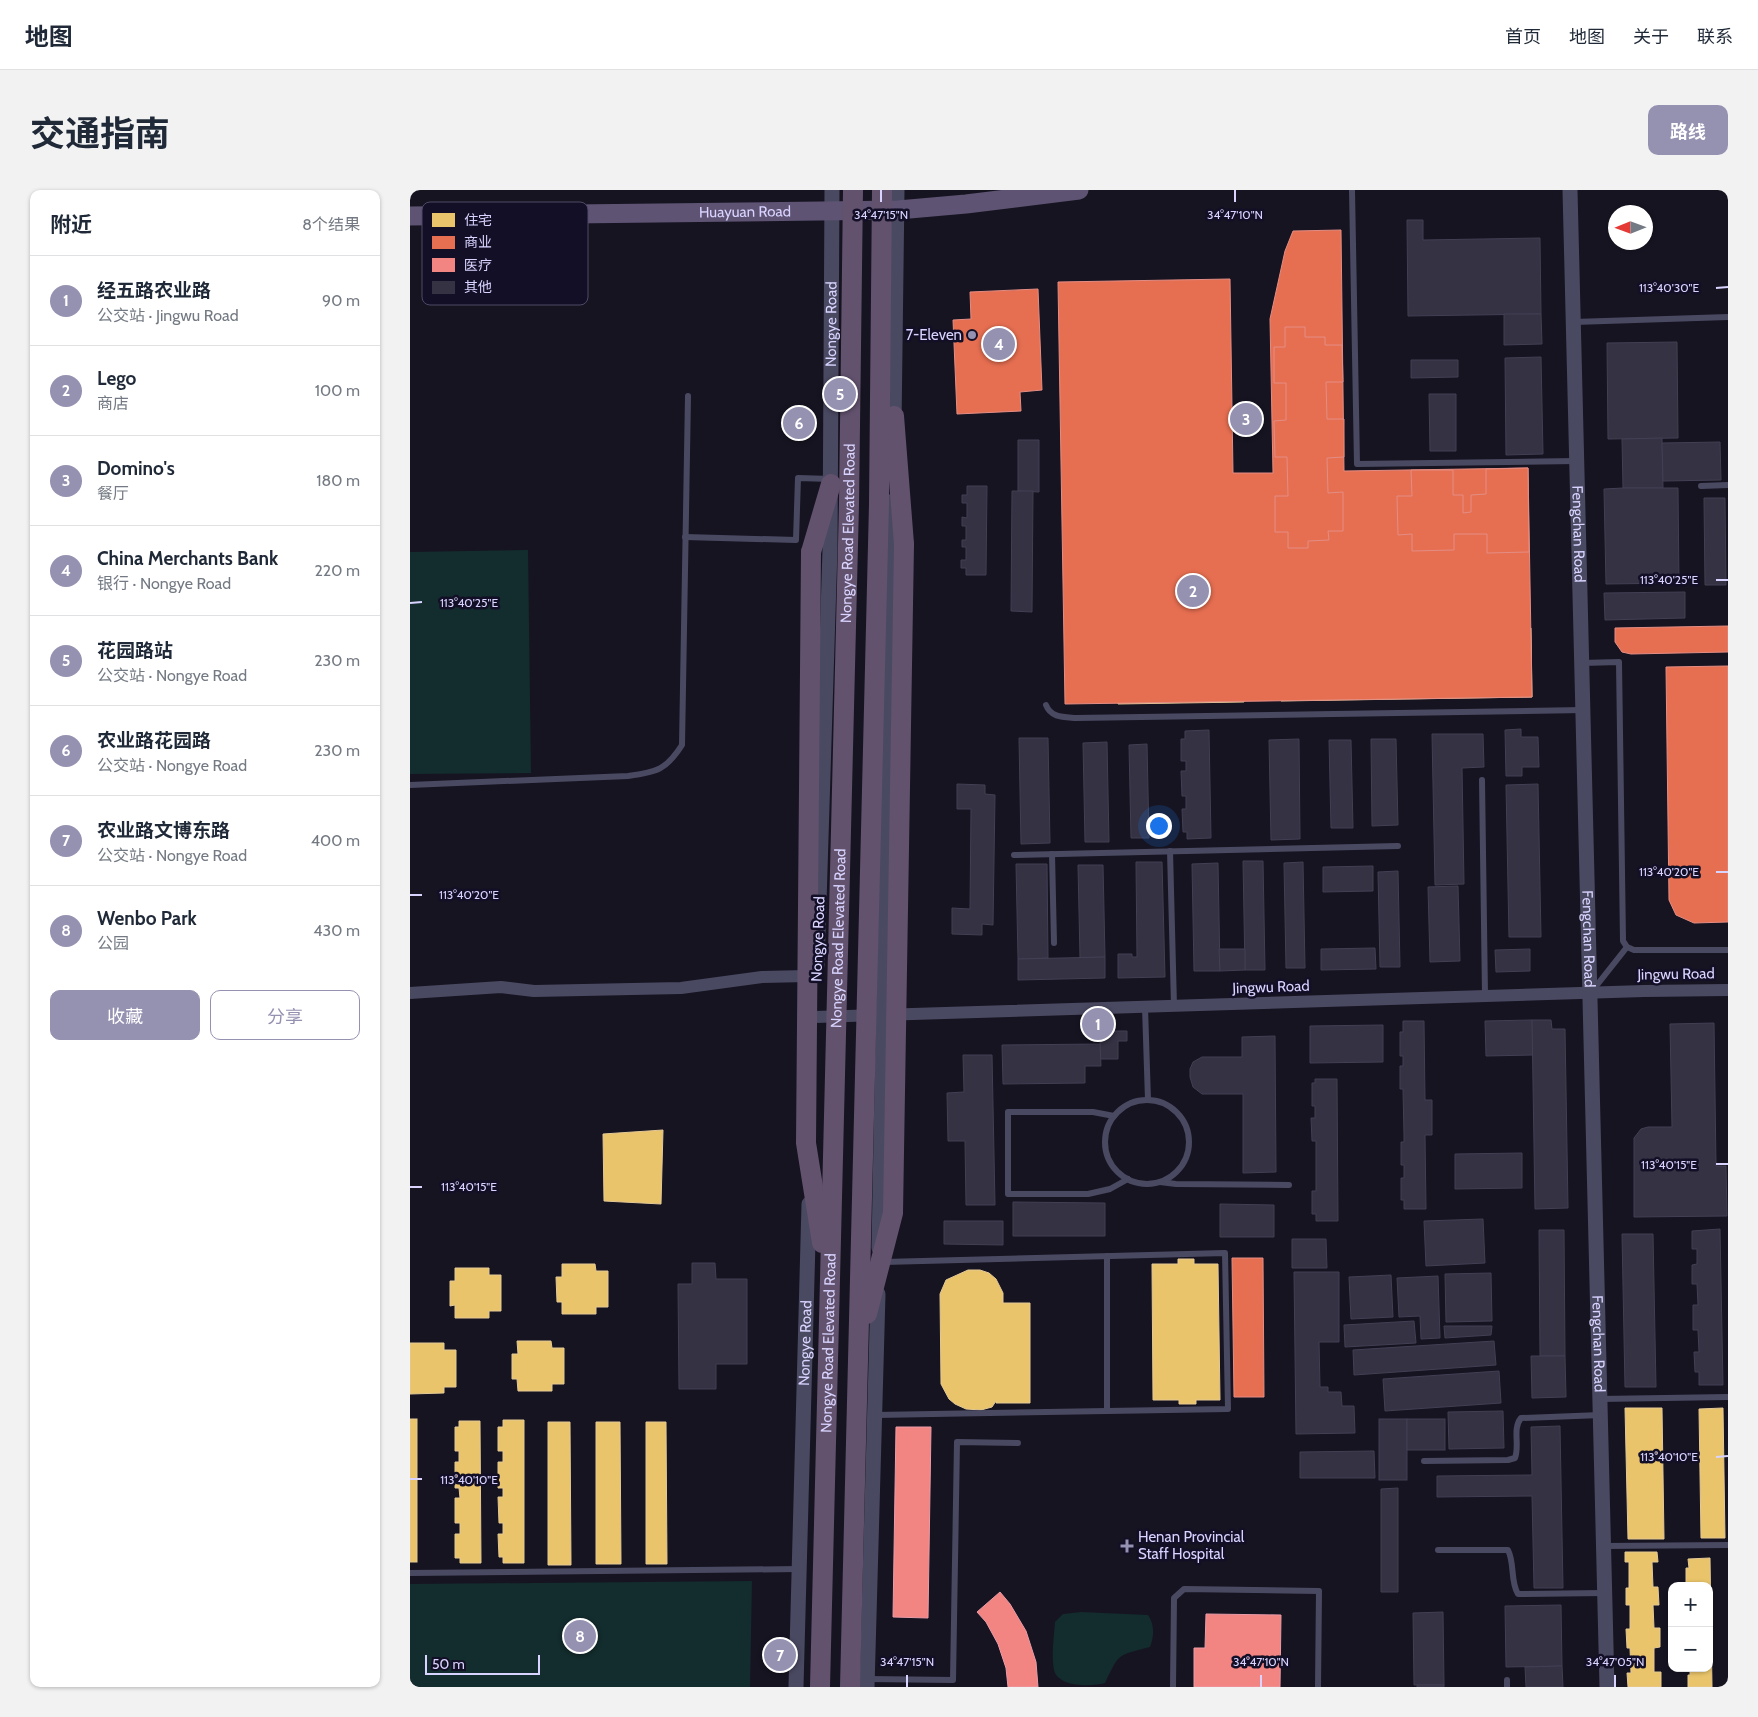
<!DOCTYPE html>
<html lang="zh">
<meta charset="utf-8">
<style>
body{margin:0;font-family:Cabin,"Noto Sans SC",sans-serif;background:#f2f2f3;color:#1f2937}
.controls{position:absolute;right:15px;bottom:15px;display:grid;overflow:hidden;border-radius:10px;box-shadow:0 1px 4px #0004}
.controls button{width:45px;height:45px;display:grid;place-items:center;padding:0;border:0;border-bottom:1px solid #e0e1e3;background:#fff;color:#1f2937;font:25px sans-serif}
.compass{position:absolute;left:1198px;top:15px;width:45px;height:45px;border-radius:50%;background:#fff;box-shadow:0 1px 4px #0004;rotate:269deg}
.scale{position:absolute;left:15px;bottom:12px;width:115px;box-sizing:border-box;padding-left:5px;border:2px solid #d9d4ff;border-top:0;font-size:14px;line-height:18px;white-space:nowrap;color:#d9d4ff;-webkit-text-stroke:4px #130f26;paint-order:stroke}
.you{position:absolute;left:748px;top:635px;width:18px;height:18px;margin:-12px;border:4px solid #fff;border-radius:50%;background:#1a73e8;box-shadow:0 0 0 8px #1a73e833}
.badge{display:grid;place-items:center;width:32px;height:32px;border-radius:50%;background:#9591b1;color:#fff;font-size:16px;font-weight:700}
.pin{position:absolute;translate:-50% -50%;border:2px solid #fff;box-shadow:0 1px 5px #0006}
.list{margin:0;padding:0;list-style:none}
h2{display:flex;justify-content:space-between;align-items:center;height:65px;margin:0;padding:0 20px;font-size:21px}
h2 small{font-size:16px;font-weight:400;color:#747a83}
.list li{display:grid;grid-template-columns:32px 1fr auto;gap:15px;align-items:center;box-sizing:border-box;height:90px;padding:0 20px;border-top:1px solid #e0e1e3}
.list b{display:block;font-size:19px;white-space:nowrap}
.list p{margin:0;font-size:16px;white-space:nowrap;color:#747a83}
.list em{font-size:16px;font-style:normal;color:#747a83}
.actions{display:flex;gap:10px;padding:15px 20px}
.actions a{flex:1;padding:11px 0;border:1px solid #9591b1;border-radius:10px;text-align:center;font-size:18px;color:#9591b1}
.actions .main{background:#9591b1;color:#fff}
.map{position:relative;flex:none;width:1318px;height:1497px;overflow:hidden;border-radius:10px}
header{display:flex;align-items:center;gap:30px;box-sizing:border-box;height:70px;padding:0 25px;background:#fff;border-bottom:1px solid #e0e1e3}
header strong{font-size:24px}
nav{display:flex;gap:28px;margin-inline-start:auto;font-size:18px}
.intro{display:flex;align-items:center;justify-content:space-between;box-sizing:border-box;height:120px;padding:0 30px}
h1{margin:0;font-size:35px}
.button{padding:12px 22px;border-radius:10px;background:#9591b1;color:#fff;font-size:18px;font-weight:700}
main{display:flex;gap:30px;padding:0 30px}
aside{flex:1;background:#fff;border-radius:10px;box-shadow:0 1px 4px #0004}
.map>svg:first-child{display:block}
.green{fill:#132c2d}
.homes{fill:#e9c46a;stroke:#e4c997}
.shops{fill:#e76f51;stroke:#e38d85}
.health{fill:#f28482;stroke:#ea9ca8}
.building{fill:#343243;stroke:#433f54}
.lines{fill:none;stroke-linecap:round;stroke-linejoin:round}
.service{stroke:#4a4962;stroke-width:6}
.minor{stroke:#4a4962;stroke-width:12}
.tertiary{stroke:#4a4962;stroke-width:15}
.primary{stroke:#5e5373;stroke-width:19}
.trunk{stroke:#62526e;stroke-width:20}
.trunk-bridge{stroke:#62526e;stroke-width:20}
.ticks{fill:none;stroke:#d9d4ff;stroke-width:2}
.poi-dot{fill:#9591b1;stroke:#130f26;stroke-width:2}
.labels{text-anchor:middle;stroke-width:5;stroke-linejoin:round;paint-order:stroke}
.street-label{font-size:15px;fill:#d9d4ff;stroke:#130f26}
.poi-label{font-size:15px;fill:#d9d4ff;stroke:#130f26;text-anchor:end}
.key{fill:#130f26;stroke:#4e4a67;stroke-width:1}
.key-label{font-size:14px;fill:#d9d4ff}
.ticks-label{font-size:12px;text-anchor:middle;fill:#d9d4ff;stroke:#130f26;stroke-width:5;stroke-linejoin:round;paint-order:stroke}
</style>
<header>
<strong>地图</strong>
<nav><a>首页</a><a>地图</a><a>关于</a><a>联系</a></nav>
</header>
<div class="intro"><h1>交通指南</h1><a class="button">路线</a></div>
<main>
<aside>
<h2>附近<small>8个结果</small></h2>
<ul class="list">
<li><span class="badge">1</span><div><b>经五路农业路</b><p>公交站 · Jingwu Road</p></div><em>90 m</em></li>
<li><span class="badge">2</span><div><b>Lego</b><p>商店</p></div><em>100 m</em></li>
<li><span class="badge">3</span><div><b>Domino's</b><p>餐厅</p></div><em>180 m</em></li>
<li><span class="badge">4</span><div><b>China Merchants Bank</b><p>银行 · Nongye Road</p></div><em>220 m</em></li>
<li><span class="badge">5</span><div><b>花园路站</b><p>公交站 · Nongye Road</p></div><em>230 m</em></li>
<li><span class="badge">6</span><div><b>农业路花园路</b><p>公交站 · Nongye Road</p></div><em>230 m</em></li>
<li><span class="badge">7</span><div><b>农业路文博东路</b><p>公交站 · Nongye Road</p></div><em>400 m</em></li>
<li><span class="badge">8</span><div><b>Wenbo Park</b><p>公园</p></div><em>430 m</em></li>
</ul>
<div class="actions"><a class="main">收藏</a><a>分享</a></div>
</aside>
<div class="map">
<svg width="1318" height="1497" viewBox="0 0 1318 1497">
<rect width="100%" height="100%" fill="#161421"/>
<!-- green -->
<g class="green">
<path d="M118 360 121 583 0 584V362Z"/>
<path d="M342 1391 340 1497H0V1394Z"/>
<path d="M671 1422 738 1425C745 1435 744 1447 740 1457 707 1466 710 1462 695 1493 680 1497 648 1497 644 1480 641 1466 644 1446 645 1432L653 1424Z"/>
</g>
<!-- homes -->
<g class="homes">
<path d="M1121 438 1122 507 871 511 870 442Z"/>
<path d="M833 441 834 512 708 514V495L698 496 697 473H708L707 443Z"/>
<path d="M253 940 251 1014 194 1011 193 944Z"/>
<path d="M768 1069H784V1074H808L810 1210H786V1214H769V1210H743L742 1074H768Z"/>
<path d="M152 1074H185L186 1081H198V1117H186V1124H152V1112H147L146 1087H152Z"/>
<path d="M45 1078H79V1085H91V1121H79V1128H45V1115L40 1116V1091H45Z"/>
<path d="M558 1080H570L579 1083 586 1089 593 1103V1113H620V1213H586V1211L582 1217 571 1220 556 1219 545 1214 539 1209 531 1194 530 1104 536 1090Z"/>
<path d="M107 1151H141L142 1158H154V1194H142V1201H108L107 1189H102V1164H108Z"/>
<path d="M0 1153H34V1160H46V1197H34V1203L0 1204Z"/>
<path d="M1215 1218H1252L1254 1349H1218Z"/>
<path d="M1313 1218 1315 1348H1291L1289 1219Z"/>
<rect x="0" y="1229" width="7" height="143"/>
<path d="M93 1230H114V1373H93V1367H89L88 1344H93V1333H89L88 1307H93V1298H88V1272H93V1261H88V1237H93Z"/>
<path d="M49 1231H70L71 1373H50V1368H45V1344H50V1333H45V1308H50L49 1298H45V1272H49V1261H45V1237H49Z"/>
<path d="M138 1232H160L161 1375H138Z"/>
<path d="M186 1232H210L211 1374H186Z"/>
<path d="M236 1232H256L257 1374H236Z"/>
<path d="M1215 1362H1247L1248 1372H1242L1243 1397H1248L1249 1415H1243L1244 1438H1250V1457L1244 1458V1482H1251V1497H1218L1217 1483H1221L1220 1458H1217L1216 1439H1220V1415H1216V1398H1219V1372H1215Z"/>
<path d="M1300 1368 1302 1497H1278V1485H1280V1478H1299V1396H1276V1378H1279L1278 1369Z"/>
</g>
<!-- shops -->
<g class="shops">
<path d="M931 40 934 281 1118 278 1122 507 655 514 648 92 820 89 823 283H863L860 129 875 61 883 41Z"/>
<path d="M628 99 632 200 610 202 611 221 547 224 543 130 561 129 560 102Z"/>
<path d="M875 137H895V147H915V155H932L933 192H916L917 229H934V267L917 268 918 303 933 302V341H918L919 350 898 351V358H878V342H865V306H878L877 267H865L864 231 876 230V193H864V157H875Z"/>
<path d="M1118 278 1119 362 1077 363V344H1044V360L1002 361V344L988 345 987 306H1002L1001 280H1043V305H1053V323L1061 322V305L1076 304V279Z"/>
<path d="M1318 436V462L1221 464 1212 462 1205 452V438Z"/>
<path d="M1318 476V732L1284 733 1266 725 1259 710 1256 477Z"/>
<path d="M822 1068H853L854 1207H824Z"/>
</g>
<!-- health -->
<g class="health">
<path d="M486 1237H521L518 1428 483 1427Z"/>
<path d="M590 1402 600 1414 616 1441 626 1472 628 1497H598L596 1478 588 1454 576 1432 567 1422Z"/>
<path d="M796 1424 871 1425 870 1497H784V1458H795Z"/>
</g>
<!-- building -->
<g class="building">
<path d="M997 30H1013V50L1130 48 1131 124 998 126Z"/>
<path d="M1094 124H1131L1132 154 1094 155Z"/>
<path d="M1267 152 1268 248 1198 249 1197 153Z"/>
<path d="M1131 167 1133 264 1096 265 1095 168Z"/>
<path d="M1001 170H1048V187L1001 188Z"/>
<path d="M1019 204H1046V261H1020Z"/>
<path d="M1252 248 1253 298H1213L1212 249Z"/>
<path d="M608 250H629V302L608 301Z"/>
<path d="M1310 252 1311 290 1253 291 1252 253Z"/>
<path d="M557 296H577L576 385H556V378H551V370H556V357H552V350H556V336H552V327L557 328V313H552V305H557Z"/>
<path d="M1213 298H1268L1269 393 1196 394 1194 299Z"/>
<path d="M602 301H623L622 422 601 421Z"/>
<path d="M1294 308H1315L1316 395H1295Z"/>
<path d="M1275 402V428L1195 430 1194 403Z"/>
<path d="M1111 539V547H1128L1129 577H1112V586H1096L1095 540Z"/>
<path d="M799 540 801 648 777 649V642H773L772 619H776V606H772L771 581H776V571H771V549H775V541Z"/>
<path d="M1022 544H1073L1074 577 1052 578 1054 694 1025 695Z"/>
<path d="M609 548H638L640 653 611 654Z"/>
<path d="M889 549 890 649 861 650 859 550Z"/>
<path d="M961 549H986L988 635 962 636Z"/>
<path d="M919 550H941L943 638H921Z"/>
<path d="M697 552 699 652H675L673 553Z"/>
<path d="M737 554 739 648H721L719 555Z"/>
<path d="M547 594 575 595V604L585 605 583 735 572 734V745L542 744V718L560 719 561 619H547Z"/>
<path d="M1128 594 1131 747H1099L1096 595Z"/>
<path d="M833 671H853L855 780H835Z"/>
<path d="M726 672H752L755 787 708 788V764H722V767H727Z"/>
<path d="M893 672 895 778H876L874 673Z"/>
<path d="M808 673 810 781H784L782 674Z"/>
<path d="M606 674H637L638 768 608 769Z"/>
<path d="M668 675H693L695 767 670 768Z"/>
<path d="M963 676V701L913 702V677Z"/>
<path d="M988 681 990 777H970L968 682Z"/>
<path d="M1048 696 1050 771 1020 772 1018 697Z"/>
<path d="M965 758 966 779 911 780V759Z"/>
<path d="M809 759H835V780L810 781Z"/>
<path d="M1120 759V781L1086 782 1085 760Z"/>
<path d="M695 767V788L608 790V769Z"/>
<path d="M1122 830 1123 865 1076 866 1075 831Z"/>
<path d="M1122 830H1141L1142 839H1155L1158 1018 1125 1019Z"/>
<path d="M993 831H1014L1015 910H1022V945H1015L1016 1019H994V1010H991V988H994V975H991V952H994V945L993 899H990V876H993V866H990V842H993Z"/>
<path d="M1304 833 1306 976H1316L1317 1026 1224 1027V948L1231 939 1238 937H1262L1260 834Z"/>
<path d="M973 835V872L900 873V836Z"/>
<path d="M690 841H717V851H708V869H690Z"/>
<path d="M865 846 866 982 833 983V904H792L783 897 780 887V879L783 872 792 867H832V847Z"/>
<path d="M690 854 691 876H675V893L593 894 592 855Z"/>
<path d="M553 865H582L585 1015H556L555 951H538L537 903 554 902Z"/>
<path d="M905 889H927L928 1031H906V1024H902V1001H906V951H902L901 928H905V916H902V893H905Z"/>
<path d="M1112 963V998L1045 999V964Z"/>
<path d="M603 1012 695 1013V1046H603Z"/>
<path d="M810 1014 864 1015V1047H810Z"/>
<path d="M1073 1029 1075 1073 1016 1076 1014 1031Z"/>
<path d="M534 1031H593V1055L534 1054Z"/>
<path d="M1310 1039 1313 1195H1289V1182H1285L1284 1162H1289L1288 1140H1283V1115H1288L1287 1094H1282V1075L1287 1074V1059H1282V1041Z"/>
<path d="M1129 1040H1154L1155 1166H1130Z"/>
<path d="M1212 1044H1243L1246 1197H1215Z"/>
<path d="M882 1049H916L917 1078H882Z"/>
<path d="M282 1073H305L306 1089H337V1174H306V1199H269L268 1094H282Z"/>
<path d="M884 1082H929V1152H909L910 1197H918V1202H931L932 1216H944L945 1243 886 1244Z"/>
<path d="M1081 1083 1082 1131 1036 1132 1035 1084Z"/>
<path d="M981 1085 983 1127 941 1129 939 1087Z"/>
<path d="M1028 1086 1030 1148 1011 1149 1010 1126 989 1127 987 1088Z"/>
<path d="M1004 1131 1006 1153 935 1157 934 1135Z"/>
<path d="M1034 1136H1082L1081 1145 1035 1148Z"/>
<path d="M1084 1151 1086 1175 944 1185 943 1160Z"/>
<path d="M1121 1166H1155L1156 1207 1122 1208Z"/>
<path d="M1089 1181 1091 1213 975 1221 973 1189Z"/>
<path d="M1093 1221 1094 1258 1039 1259 1038 1222Z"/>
<rect x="969" y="1229" width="28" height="61"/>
<rect x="997" y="1229" width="38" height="31"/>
<path d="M1150 1236 1153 1398H1124L1122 1306 1027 1307V1286L1122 1285 1121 1237Z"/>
<path d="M964 1261 965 1288H890V1262Z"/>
<path d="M988 1298V1402H971V1299Z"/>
<path d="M1151 1415 1152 1476 1096 1477 1095 1416Z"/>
<path d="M1033 1422 1034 1495H1004L1003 1423Z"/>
<path d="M1152 1476 1153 1497H1116L1115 1477Z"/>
<rect x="1007" y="1495" width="27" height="2"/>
</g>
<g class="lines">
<!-- service -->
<g class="service">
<path d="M942 0 947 274 1167 271"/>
<path d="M1164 132 1318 127"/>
<path d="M1291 296 1318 295"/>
<path d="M275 347 386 350 388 288 421 289"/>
<path d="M1172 473 1209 472 1213 751 1217 757 1224 760H1318"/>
<path d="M636 515C641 528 654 527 666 528L1173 520"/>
<path d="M1072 590 1075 806"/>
<path d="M0 595 218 586C247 582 256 580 272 555L278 206"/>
<path d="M760 661 764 816"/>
<path d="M642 664 644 753"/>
<path d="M604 665 988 656"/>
<path d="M1183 800 1217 757"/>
<path d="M735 817 738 910"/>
<circle cx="737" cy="952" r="42"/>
<path d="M704 926 683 922H598V1004H678L700 999 718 989"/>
<path d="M750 992 766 994 879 995"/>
<path d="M697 1066V1221"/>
<path d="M1190 1209 1318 1207"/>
<path d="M466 1225 818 1219 815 1063 474 1072"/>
<path d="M1014 1271 1098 1270 1105 1268C1110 1255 1102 1239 1111 1228L1191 1225"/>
<path d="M1194 1356 1318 1355"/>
<path d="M1028 1360H1098C1105 1374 1100 1391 1108 1404L1194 1403"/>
<path d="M0 1383 389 1379"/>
<path d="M457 1489 543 1490 547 1252 608 1253"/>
<path d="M1097 1490V1497"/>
<path d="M763 1497 764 1408 774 1399 909 1401 908 1497"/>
</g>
<!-- minor -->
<g class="minor">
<path d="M0 803 91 797 124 801 271 798 352 787 397 786"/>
<path d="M405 827 1234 801 1318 800"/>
</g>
<!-- tertiary -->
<g class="tertiary">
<path id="s1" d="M1160 0 1197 1497"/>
<path d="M484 236 487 0"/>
<path id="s2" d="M407 776 420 359 422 0"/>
<path d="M469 1058 483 311"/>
<path id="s3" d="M386 1497 399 1014"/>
<path d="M457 1497 468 1104"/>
</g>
<!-- primary -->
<path class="primary" id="s4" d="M0 26 488 20 556 14 669 0"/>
<!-- trunk -->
<g class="trunk">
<path d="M484 226 494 354"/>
<path d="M401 362 421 294"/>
</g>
<!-- trunk-bridge -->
<g class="trunk-bridge">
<path d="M401 362 396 953 412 1053"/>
<path d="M457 1124 483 1023 494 354"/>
<path id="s5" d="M410 1497 439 314 443 0"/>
<path d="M440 1497 469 314 472 0"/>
</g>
</g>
<!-- ticks -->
<path class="ticks" d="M471 0V12M825 0V12M1306 98 1318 97M1306 390H1318M0 413 12 412M1306 682H1318M0 705H12M1306 974H1318M0 997H12M1306 1267 1318 1266M0 1289H12M497 1485V1497M851 1485V1497M1205 1485V1497"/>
<!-- markers -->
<g class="poi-dot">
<circle cx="562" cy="145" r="5"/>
<path d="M714.5 1348.5h5v5h5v5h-5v5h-5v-5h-5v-5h5z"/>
</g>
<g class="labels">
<!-- street labels -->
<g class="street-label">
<text dy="5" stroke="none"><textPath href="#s4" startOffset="335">Huayuan Road</textPath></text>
<text dy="5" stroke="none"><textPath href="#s2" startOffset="642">Nongye Road</textPath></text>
<text dy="5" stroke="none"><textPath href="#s5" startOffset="1154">Nongye Road Elevated Road</textPath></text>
<text dy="5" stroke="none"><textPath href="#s1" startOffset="344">Fengchan Road</textPath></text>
<text dy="5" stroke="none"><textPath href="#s1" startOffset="749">Fengchan Road</textPath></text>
<text transform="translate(408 749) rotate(-88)" y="5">Nongye Road</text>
<text dy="5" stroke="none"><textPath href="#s5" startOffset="749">Nongye Road Elevated Road</textPath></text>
<text transform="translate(1266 784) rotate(-1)" y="5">Jingwu Road</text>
<text transform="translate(861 797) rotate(-2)" y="5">Jingwu Road</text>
<text dy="5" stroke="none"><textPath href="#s3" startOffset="344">Nongye Road</textPath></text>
<text dy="5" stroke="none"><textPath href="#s5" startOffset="344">Nongye Road Elevated Road</textPath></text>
<text dy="5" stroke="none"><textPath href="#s1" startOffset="1154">Fengchan Road</textPath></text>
</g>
<!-- poi labels -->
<g class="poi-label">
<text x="552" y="150">7-Eleven</text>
<text x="728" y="1352" text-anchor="start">Henan Provincial<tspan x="728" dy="17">Staff Hospital</tspan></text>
</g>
</g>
<!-- legend -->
<rect x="12" y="12" width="166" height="103" rx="8" class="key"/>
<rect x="22" y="23" width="23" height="14" fill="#e9c46a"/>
<rect x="22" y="46" width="23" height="13" fill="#e76f51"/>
<rect x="22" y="68" width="23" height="14" fill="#f28482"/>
<rect x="22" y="91" width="23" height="13" fill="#343243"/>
<g class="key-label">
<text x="54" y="35">住宅</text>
<text x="54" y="57">商业</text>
<text x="54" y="80">医疗</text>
<text x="54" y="102">其他</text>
</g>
<g class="ticks-label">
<text x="471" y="29">34°47'15"N</text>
<text x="825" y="29">34°47'10"N</text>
<text x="1259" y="102">113°40'30"E</text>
<text x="1259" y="394">113°40'25"E</text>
<text x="59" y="417">113°40'25"E</text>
<text x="1259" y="686">113°40'20"E</text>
<text x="59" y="709">113°40'20"E</text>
<text x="1259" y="979">113°40'15"E</text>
<text x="59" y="1001">113°40'15"E</text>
<text x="1259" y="1271">113°40'10"E</text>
<text x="59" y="1294">113°40'10"E</text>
<text x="497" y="1476">34°47'15"N</text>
<text x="851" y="1476">34°47'10"N</text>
<text x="1205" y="1476">34°47'05"N</text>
</g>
</svg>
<div class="controls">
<button>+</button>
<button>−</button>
</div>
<svg class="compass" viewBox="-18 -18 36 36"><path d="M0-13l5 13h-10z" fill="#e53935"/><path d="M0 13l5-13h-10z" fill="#747a83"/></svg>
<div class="scale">50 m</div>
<div class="you"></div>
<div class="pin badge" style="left:688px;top:834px">1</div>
<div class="pin badge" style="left:783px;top:401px">2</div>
<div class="pin badge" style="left:836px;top:229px">3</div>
<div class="pin badge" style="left:589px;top:154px">4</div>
<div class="pin badge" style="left:430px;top:204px">5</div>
<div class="pin badge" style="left:389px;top:233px">6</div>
<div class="pin badge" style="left:370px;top:1465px">7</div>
<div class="pin badge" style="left:170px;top:1446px">8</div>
</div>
</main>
